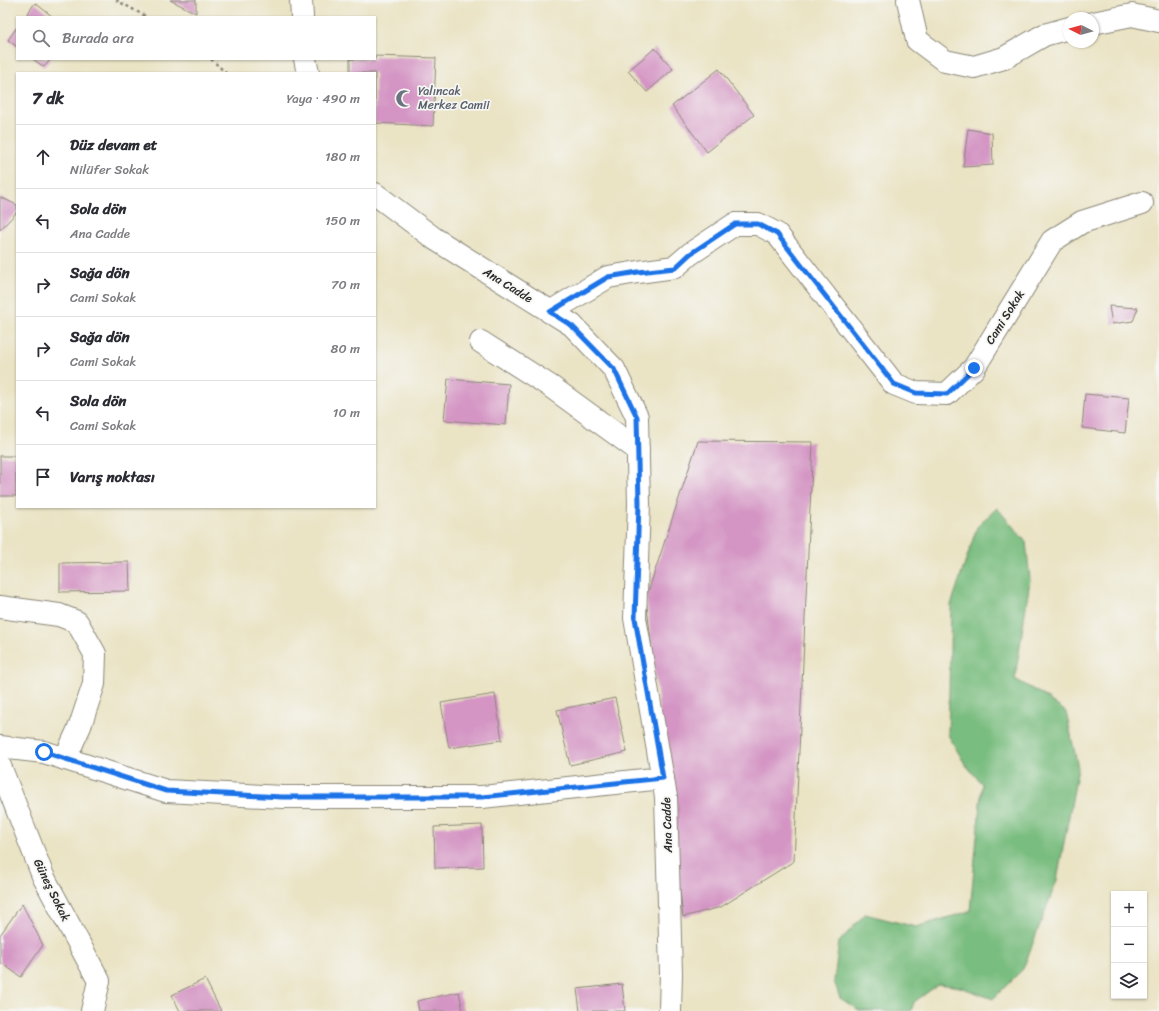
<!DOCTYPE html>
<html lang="tr">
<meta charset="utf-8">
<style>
body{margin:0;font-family:Sriracha,sans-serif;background:#f7f7f7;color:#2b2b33}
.controls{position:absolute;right:12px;bottom:12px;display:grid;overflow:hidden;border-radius:0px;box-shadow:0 1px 3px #0004}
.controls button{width:36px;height:36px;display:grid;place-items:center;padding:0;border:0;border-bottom:1px solid #e1e1e2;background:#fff;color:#2b2b33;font:20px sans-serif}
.compass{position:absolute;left:1063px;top:12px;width:36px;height:36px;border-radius:50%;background:#fff;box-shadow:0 1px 3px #0004;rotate:275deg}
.stop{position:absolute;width:12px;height:12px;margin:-9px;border:3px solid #1a73e8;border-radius:50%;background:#fff}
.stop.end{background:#1a73e8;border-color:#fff;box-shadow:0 1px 4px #0008}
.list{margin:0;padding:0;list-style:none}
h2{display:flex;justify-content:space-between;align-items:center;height:52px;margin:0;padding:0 16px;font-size:17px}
h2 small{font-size:13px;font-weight:400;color:#7c7c81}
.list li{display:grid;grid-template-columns:26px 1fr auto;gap:12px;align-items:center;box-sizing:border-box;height:64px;padding:0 16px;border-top:1px solid #e1e1e2}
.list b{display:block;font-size:15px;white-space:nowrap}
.list p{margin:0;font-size:13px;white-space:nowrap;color:#7c7c81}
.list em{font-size:13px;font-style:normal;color:#7c7c81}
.icon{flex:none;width:22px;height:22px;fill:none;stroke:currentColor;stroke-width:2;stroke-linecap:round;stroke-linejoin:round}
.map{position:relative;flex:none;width:1159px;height:1011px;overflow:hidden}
.search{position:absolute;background:#fff;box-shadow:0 1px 3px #0004;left:16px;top:16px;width:360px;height:44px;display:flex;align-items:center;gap:10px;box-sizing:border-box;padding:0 14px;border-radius:0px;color:#7c7c81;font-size:15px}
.panel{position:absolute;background:#fff;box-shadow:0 1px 3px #0004;left:16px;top:72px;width:360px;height:436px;border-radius:0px}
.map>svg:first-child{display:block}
.forest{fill:#7abd80;stroke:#527456}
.building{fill:#d495c4}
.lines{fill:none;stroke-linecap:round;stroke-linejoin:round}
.minor-casing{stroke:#8a8778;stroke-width:24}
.path{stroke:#8a8778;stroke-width:2.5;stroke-dasharray:3 3;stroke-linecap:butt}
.minor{stroke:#fff;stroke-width:22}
.route{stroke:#1a73e8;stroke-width:5}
.labels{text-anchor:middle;stroke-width:3.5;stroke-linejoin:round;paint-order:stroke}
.worship-label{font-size:12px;fill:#5b616d;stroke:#f6f6f2;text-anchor:start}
.street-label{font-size:12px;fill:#2b2b2b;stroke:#f6f6f2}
</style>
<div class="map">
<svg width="1159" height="1011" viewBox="0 0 1159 1011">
<rect width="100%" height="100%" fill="#f6f6f2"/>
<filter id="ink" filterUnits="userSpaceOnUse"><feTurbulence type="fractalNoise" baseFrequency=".025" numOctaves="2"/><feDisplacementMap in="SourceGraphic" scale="8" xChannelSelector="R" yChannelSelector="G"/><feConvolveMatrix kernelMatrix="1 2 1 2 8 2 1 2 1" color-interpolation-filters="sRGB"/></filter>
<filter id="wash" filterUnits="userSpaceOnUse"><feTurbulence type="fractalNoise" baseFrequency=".012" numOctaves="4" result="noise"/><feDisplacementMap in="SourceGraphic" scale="16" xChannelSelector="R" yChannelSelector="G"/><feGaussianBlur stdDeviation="0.9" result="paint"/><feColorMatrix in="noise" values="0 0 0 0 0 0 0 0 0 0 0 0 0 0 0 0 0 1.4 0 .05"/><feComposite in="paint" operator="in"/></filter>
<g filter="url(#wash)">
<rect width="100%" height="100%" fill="#eae3c4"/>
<!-- forest -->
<path class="forest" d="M997 508 1026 542 1030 580 1015 679 1041 694 1066 712 1078 768 1057 880 1023 969 993 999 960 987 939 984 914 1002 911 1011H860L840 998 834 981 839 942 865 914 916 927 970 911 982 784 965 764 948 735 951 605 977 527Z"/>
<g id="blocks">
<!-- building -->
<g class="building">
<path d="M170 0H196V13Z"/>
<path d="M35 3 53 17H25Z"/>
<path d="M17 27V47L8 40Z"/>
<path d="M655 48 673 69 647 92 628 71Z"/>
<path d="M375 56 436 58 433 126 375 123V73H350V59H375Z"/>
<path d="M33 59H51L44 67Z"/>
<path d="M719 69 754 115 707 152 672 106Z"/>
<path d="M968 129 992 133 993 165 963 167Z"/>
<path d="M0 197 17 205V212L0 230Z"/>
<path d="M1109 306 1138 308 1133 321 1112 324Z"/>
<path d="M448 379 509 384 506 425 444 420Z"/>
<path d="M1085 394 1129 398 1125 433 1082 428Z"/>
<path d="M698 441 813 442 794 861 721 907 683 917 646 598Z"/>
<rect x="0" y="456" width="16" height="40"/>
<path d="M129 562 130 591 60 592V563Z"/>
<path d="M495 694 502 740 449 748 441 703Z"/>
<path d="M615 698 627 752 570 765 557 710Z"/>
<path d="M482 825 483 867 435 868 434 827Z"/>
<path d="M22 904 43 945 21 977 0 962V935Z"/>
<path d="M205 979 221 1011H180L172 995Z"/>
<path d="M622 984 625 1011H580L577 989Z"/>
<path d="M459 992 463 1011H419L417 1001Z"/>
</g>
</g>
</g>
<g filter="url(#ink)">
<use href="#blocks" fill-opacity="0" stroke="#8a8778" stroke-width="1"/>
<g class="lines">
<defs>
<g id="minor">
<path d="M301 0 302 17"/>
<path d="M908 0 917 40 945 61 974 67 1004 58 1044 35 1069 28"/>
<path d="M1093 23 1132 15 1159 21"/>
<path d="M305 59 308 73"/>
<path d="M375 194 435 239 572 325 614 369 637 417 639 504 635 618 666 797 671 973 670 1011"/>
<path d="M550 312 608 277 638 272 675 267 690 254 735 224H758L777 234 894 384 916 393 947 394 974 368 1052 241 1082 222 1142 203"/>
<path d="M481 342 550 386 638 450"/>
<path d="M0 607 59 615 77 622 95 654 94 684 80 726 65 759"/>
<path d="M0 747 44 752 166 791 283 797H482L663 778"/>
<path d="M0 766 43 876 99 981 92 1011"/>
</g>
</defs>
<!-- minor casing -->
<use href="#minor" class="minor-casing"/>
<!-- path -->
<g class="path">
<path d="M116 0 147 17"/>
<path d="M211 59 226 73"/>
</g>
<!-- minor -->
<use href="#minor" class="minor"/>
</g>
</g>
<g class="lines" filter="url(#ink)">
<!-- route -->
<path class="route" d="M44 752 166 791 282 797H482L663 778 635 618 639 504 637 417 614 369 572 326 550 312 608 277 638 272 675 268 690 254 735 224H758L777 234 894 384 916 393 947 394 974 368"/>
</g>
<!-- icons -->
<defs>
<symbol id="mosque-bare" viewBox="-9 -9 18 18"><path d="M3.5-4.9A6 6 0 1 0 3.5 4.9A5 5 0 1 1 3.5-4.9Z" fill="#6b7280" stroke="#f6f6f2" stroke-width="2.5" paint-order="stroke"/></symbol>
</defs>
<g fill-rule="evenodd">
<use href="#mosque-bare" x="392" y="86" width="25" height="25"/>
</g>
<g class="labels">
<!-- worship labels -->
<g class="worship-label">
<text x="418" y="95">Yalıncak<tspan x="418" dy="14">Merkez Camii</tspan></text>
</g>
<!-- street labels -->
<g class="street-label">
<text transform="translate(508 285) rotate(32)" y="4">Ana Cadde</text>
<text transform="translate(1005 317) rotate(-58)" y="4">Cami Sokak</text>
<text transform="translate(667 825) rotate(-92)" y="4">Ana Cadde</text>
<text transform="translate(52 890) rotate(64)" y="4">Güneş Sokak</text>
</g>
</g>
</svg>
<div class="controls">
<button>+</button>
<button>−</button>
<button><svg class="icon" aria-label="layers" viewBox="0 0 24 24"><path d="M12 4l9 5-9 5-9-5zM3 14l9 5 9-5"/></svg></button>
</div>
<svg class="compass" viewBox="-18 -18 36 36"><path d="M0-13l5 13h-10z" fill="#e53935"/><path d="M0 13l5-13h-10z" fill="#7c7c81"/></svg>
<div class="stop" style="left:44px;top:752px"></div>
<div class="stop end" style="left:974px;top:368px"></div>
<div class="search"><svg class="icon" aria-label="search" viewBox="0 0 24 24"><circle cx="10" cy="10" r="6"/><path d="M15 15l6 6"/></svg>Burada ara</div>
<section class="panel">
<h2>7 dk<small>Yaya · 490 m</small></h2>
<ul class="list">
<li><svg class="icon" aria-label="ahead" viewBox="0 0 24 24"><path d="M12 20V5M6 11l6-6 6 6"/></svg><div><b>Düz devam et</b><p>Nilüfer Sokak</p></div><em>180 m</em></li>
<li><svg class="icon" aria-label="left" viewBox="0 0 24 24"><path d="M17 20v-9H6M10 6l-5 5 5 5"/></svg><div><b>Sola dön</b><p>Ana Cadde</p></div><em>150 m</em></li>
<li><svg class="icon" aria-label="right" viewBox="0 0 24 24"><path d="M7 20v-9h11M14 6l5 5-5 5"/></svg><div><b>Sağa dön</b><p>Cami Sokak</p></div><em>70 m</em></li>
<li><svg class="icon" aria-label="right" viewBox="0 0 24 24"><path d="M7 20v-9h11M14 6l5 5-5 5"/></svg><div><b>Sağa dön</b><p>Cami Sokak</p></div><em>80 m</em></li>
<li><svg class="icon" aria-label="left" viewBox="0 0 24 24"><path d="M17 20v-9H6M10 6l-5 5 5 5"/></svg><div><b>Sola dön</b><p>Cami Sokak</p></div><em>10 m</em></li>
<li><svg class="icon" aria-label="arrive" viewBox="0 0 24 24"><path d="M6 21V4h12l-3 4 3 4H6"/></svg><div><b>Varış noktası</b></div></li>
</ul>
</section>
</div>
